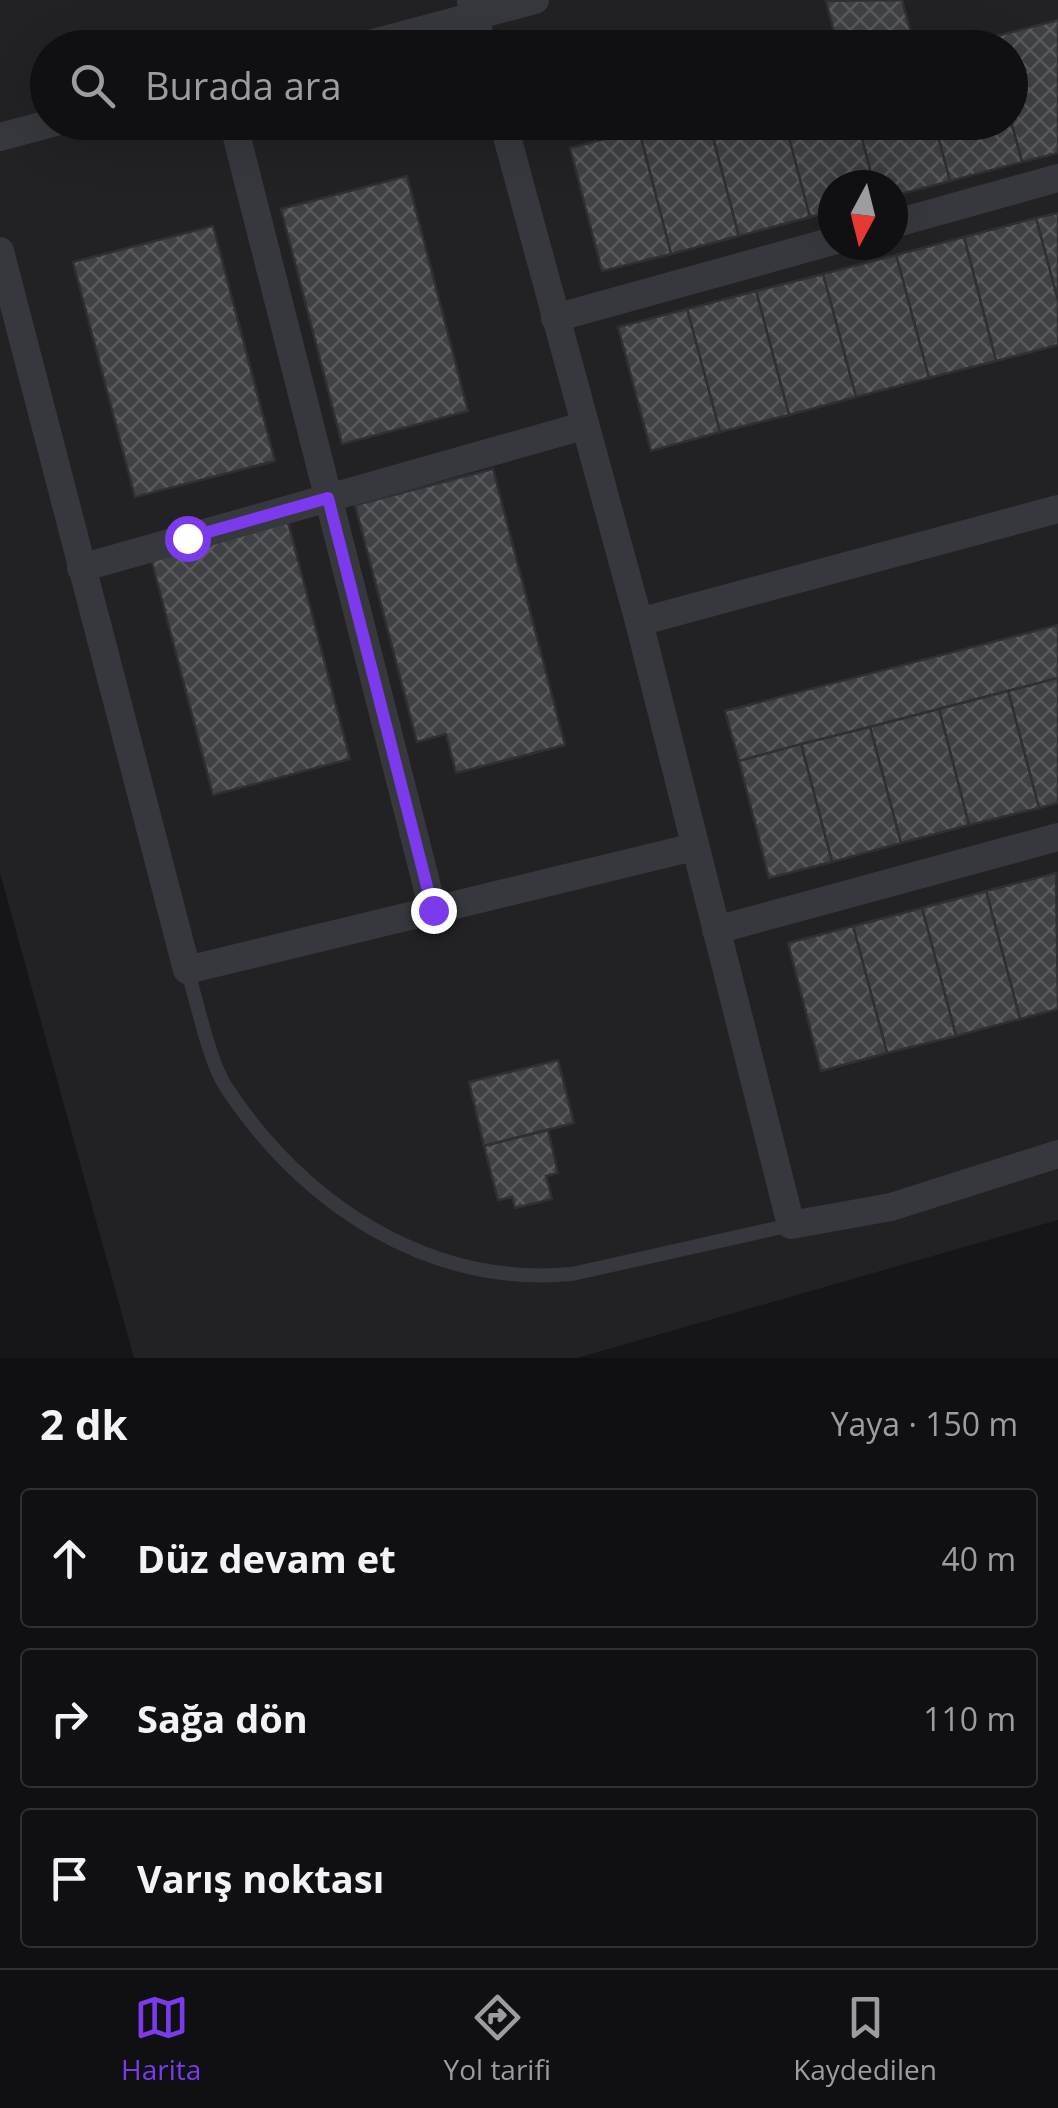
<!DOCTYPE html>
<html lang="tr">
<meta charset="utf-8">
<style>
body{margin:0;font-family:"Open Sans",sans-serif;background:#19191b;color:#f1f3f6}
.compass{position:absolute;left:818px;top:170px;width:90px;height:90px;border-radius:50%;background:#101012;box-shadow:0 10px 40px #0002;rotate:187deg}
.stop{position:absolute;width:30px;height:30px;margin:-22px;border:8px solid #7c3aed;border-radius:50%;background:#fff}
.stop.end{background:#7c3aed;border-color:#fff;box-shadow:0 2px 10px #0008}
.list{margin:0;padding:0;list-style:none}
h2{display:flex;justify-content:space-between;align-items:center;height:130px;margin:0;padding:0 40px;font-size:42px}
h2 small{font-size:32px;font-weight:400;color:#9c9d9f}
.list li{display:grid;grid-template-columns:65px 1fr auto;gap:30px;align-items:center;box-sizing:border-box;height:140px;margin:0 20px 20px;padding:0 20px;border:2px solid #303032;border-radius:10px}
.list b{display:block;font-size:38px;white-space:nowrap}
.list em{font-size:32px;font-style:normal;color:#9c9d9f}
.icon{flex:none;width:55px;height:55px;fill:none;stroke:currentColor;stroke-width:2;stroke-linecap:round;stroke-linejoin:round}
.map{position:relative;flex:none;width:1058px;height:1358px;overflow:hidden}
.search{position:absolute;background:#101012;box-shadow:0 10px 40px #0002;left:30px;right:30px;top:30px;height:110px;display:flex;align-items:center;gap:25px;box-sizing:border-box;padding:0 35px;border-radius:55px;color:#9c9d9f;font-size:38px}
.sheet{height:610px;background:#101012}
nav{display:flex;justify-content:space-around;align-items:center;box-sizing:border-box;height:140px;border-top:2px solid #303032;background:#101012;font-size:28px;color:#9c9d9f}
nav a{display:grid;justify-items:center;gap:5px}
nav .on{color:#7c3aed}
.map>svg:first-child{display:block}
.built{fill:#222225;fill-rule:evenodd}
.building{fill:url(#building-cross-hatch);stroke:#303034;stroke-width:2.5}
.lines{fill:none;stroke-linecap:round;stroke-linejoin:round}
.lane{stroke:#37383d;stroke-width:14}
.street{stroke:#37383d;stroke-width:28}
.route{stroke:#7c3aed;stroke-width:12}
</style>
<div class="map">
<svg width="1058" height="1358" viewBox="0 0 1058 1358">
<defs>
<pattern id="building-cross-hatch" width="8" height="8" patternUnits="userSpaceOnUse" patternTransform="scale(2.5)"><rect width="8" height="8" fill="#404145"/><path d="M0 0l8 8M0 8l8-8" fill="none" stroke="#595a5e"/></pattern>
</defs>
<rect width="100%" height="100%" fill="#161618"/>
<!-- built -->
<path class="built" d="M0 0H1058V1220L577 1358H134L0 873ZM48 48H1010V122H48ZM833 185H893V245H833Z"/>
<!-- building -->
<g class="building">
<path d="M902 0 915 48H838L826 1Z"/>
<path d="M1058 20V153L1022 162 1010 118V48H992L989 38Z"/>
<path d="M1010 118 1022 162 950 181 934 122H1010Z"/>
<path d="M666 122H709L739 236 671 254 639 130Z"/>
<path d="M709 122H785L810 217 739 236Z"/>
<path d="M785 122H858L874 185H833V211L810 217Z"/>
<path d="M858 122H934L950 181 893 196V185H874Z"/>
<path d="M639 130 671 254 602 271 570 148Z"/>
<path d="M407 176 468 411 342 444 281 209Z"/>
<path d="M1058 213V301L1036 218Z"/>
<path d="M1036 218 1058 301V345L996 361 964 237Z"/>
<path d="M213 226 275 461 135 497 73 262Z"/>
<path d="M964 237 996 361 929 378 896 255Z"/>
<path d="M896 255 929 378 856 397 823 274Z"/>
<path d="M823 274 856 397 789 415 756 291Z"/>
<path d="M756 291 789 415 720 432 687 309Z"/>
<path d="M687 309 720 432 651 451 618 327Z"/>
<path d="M493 469 565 745 456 773 446 734 417 742 355 505Z"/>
<path d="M288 522 350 759 213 795 151 558Z"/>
<path d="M1058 625V678L739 761 725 711Z"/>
<path d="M1058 678V803L1039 808 1008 691Z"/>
<path d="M1008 691 1039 808 969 825 939 709Z"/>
<path d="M939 709 969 825 901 843 870 727Z"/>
<path d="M870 727 901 843 832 862 801 744Z"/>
<path d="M801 744 832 862 769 878 739 761Z"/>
<path d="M1056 873 1058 1009 1020 1019 986 891Z"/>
<path d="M986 891 1020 1019 956 1036 922 908Z"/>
<path d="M922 908 956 1036 887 1053 853 926Z"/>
<path d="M853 926 887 1053 821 1071 788 943Z"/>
<path d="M558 1060 574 1123 484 1146 469 1082Z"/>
<path d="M548 1130 558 1173 546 1176 552 1199 515 1208 512 1197 498 1200 484 1146Z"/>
</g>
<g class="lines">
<!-- lane -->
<path class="lane" d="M187 970C198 1003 208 1059 226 1087 304 1205 428 1287 572 1274L791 1225"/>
<!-- street -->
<g class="street">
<path d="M471 1 483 48"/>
<path d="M354 48 535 0"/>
<path d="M233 122 433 910"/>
<path d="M503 122 639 622 791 1225 891 1207 1058 1154"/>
<path d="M0 137 56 122"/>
<path d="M893 224 1058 178"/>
<path d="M0 251 187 970 694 847"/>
<path d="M555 318 833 241"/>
<path d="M81 568 583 426"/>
<path d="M639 622 1058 509"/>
<path d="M716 930 1058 837"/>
</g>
</g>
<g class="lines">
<!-- route -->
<path class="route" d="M187 538 328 498 433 910"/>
</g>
</svg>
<svg class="compass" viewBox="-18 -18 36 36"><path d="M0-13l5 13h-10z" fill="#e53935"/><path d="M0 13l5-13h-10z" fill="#9c9d9f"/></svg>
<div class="stop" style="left:187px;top:538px"></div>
<div class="stop end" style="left:433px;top:910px"></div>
<div class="search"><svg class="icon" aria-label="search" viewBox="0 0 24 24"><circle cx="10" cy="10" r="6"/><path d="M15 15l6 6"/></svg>Burada ara</div>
</div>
<section class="sheet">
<h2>2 dk<small>Yaya · 150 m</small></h2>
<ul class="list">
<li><svg class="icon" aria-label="ahead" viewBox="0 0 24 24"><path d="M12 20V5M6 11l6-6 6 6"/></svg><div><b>Düz devam et</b></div><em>40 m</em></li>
<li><svg class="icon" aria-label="right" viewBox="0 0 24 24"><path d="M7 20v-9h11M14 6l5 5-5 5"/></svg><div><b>Sağa dön</b></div><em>110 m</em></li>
<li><svg class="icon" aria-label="arrive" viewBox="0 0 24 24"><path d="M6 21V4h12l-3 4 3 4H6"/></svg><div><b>Varış noktası</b></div></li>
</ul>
</section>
<nav>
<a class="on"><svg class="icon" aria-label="map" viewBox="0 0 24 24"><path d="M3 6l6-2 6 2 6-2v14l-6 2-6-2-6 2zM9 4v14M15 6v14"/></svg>Harita</a>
<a><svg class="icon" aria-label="directions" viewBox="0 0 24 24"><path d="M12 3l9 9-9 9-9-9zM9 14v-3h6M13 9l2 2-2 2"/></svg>Yol tarifi</a>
<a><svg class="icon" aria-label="saved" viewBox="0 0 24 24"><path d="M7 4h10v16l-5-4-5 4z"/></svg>Kaydedilen</a>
</nav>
